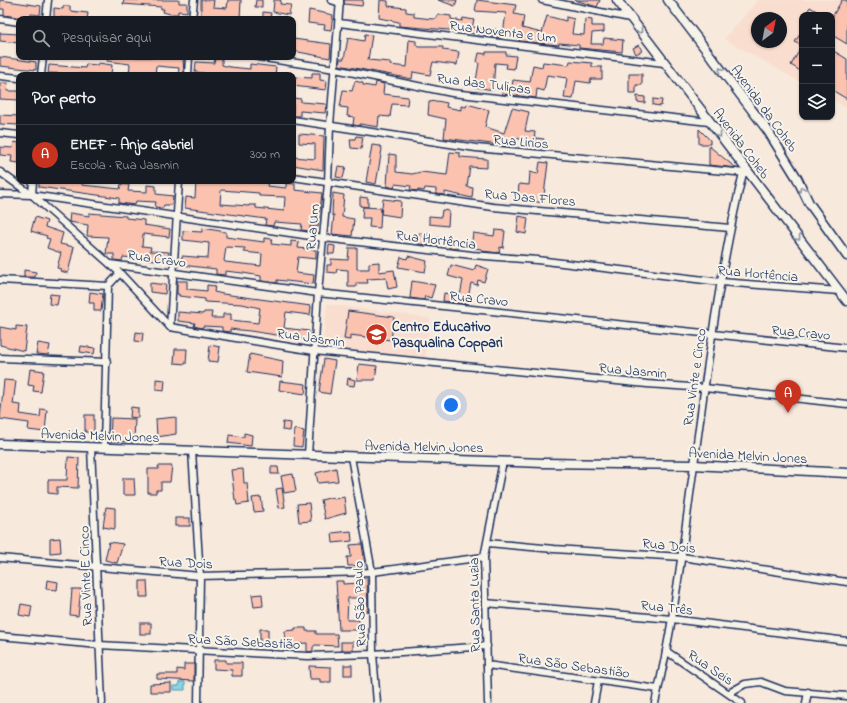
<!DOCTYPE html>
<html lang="pt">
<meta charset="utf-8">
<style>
body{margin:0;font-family:"Indie Flower",sans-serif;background:#20242c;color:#f1f3f6}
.controls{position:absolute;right:12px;top:12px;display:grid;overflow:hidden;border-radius:8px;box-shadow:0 1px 3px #0004}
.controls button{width:36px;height:36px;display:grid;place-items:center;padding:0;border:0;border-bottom:1px solid #363941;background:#171b24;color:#f1f3f6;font:20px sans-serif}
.compass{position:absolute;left:751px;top:12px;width:36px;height:36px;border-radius:50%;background:#171b24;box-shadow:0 1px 3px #0004;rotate:32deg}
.you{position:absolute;left:451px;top:405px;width:14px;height:14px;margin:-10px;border:3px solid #fff;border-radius:50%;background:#1a73e8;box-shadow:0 0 0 6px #1a73e833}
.badge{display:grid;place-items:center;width:26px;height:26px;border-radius:50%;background:#c8321e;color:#fff;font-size:13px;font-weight:700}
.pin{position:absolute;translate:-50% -33px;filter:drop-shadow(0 1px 2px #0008)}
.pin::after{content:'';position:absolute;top:21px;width:14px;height:12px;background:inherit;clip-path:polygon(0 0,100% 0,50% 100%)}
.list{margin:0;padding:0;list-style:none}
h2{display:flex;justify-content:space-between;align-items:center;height:52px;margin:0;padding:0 16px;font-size:17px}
h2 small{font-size:13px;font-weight:400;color:#9ea1a6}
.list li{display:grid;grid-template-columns:26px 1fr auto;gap:12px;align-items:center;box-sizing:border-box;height:60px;padding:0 16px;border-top:1px solid #363941}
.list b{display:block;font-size:15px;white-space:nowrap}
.list p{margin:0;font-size:13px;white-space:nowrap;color:#9ea1a6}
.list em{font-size:13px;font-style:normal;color:#9ea1a6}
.icon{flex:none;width:22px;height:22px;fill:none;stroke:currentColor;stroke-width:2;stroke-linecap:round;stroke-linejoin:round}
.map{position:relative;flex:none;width:847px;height:703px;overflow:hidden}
.search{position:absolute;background:#171b24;box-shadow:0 1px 3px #0004;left:16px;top:16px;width:280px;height:44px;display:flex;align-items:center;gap:10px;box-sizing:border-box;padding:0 14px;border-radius:8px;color:#9ea1a6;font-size:15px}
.panel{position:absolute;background:#171b24;box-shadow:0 1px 3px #0004;left:16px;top:72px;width:280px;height:112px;border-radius:8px}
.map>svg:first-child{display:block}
.built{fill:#f9decf;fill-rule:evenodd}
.water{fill:#87d5e5;stroke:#5c93af}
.building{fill:#fbc3af;stroke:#1b2f5e;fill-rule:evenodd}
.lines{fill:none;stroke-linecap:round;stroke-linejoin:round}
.street-casing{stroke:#1b2f5e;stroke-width:9}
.secondary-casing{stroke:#1b2f5e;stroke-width:11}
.street{stroke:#f7f3e8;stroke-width:6}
.secondary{stroke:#f7f3e8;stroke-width:8}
.oneway{stroke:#8991a3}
.labels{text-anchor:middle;stroke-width:4;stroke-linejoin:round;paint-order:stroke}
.street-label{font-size:14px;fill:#1b2f5e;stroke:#f7f3e8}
.poi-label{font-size:14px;font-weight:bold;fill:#1b2f5e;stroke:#f7f3e8;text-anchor:start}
</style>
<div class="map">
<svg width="847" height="703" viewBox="0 0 847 703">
<rect width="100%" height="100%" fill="#f8e9dd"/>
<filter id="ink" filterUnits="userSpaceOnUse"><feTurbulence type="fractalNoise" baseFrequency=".025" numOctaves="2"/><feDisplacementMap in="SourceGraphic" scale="8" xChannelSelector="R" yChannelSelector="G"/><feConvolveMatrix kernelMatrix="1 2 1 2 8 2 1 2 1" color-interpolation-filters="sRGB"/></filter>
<g filter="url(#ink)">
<!-- built -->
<g class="built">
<path d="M198 0H243L241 19H196Z"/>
<path d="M758 0H847V108L832 100V15H802V83L724 39ZM757 18H781V42H757Z"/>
<path d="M327 304 430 318 425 360 322 349Z"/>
</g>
<!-- water -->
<path class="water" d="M179 682H185V690H173V686H179Z"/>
<!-- building -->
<g class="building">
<path d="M0 0 41 6 40 15 31 14 30 19 4 15V9H0Z"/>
<path d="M124 0H179V3H187V12L178 11V14H170L163 12 164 9H161V7L123 4Z"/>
<path d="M201 0H214L213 7 227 8 228 0H241L240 19H201Z"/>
<path d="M256 0H262V7H255Z"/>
<path d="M274 0H281L280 4 291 5 289 15 273 12Z"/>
<path d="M344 0H363L362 6 344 4Z"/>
<path d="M380 0 388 1V6L406 8V12L414 13V17L433 19 436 18 437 15H443L451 16V19L462 21 463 18 474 20 472 27 503 30 501 38 449 30 399 26V22L379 18Z"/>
<path d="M438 0H457L455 6Z"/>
<path d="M477 0 516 5 514 14 524 16 522 28 542 33 547 16 566 21V17L574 19 572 34 584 35 585 19 592 20V26H604V32L592 33 591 44H603L604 38 623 40 622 52 579 48V45L559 43V45L519 41 520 38 503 34 506 13 475 11Z"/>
<path d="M575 0H600L597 7Z"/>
<path d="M842 0H847V44L832 35V17Z"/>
<path d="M63 6H70V11L88 13 87 19 54 17V8L63 9Z"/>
<path d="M810 7 823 15H805Z"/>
<path d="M309 10 333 15 331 30 324 29 325 25 308 23Z"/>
<path d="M263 12 271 13 270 19H263Z"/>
<path d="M802 31V72L791 65 802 46 795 42Z"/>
<path d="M0 33 19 34V43L0 41Z"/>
<path d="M365 34 372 35 368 60 390 62V65L407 67 409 40 416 41V45L418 47H443V50L459 52 457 65 433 62 430 75 413 72 412 79 339 65 340 59H344L348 38 364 41Z"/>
<path d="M293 39 331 44 330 58 293 51Z"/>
<path d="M639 45 642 51 636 54 633 48Z"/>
<path d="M832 50 847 59V99L832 90Z"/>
<path d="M486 52H506V55L516 56 514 69 506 68 507 64 495 63 493 90 475 87 479 63 477 62 479 53 486 54Z"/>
<path d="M0 57 36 62V70L0 66Z"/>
<path d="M108 57H183L184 75H178L179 68 156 66 155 75H129L130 64 107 61Z"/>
<path d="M215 59H222V65L230 67 250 69V64L276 67 275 75 211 74 204 75V73L195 72 196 62 214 63Z"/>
<path d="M570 61 592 63V67H602V79H591L590 83 576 81 573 99 564 98 567 78 547 75 544 91 537 89 536 98 502 94 503 85 512 87 513 80 530 82 533 65 542 67 543 62 569 65Z"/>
<path d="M98 63 112 65 111 75 48 73 49 65 85 68 86 64 98 65Z"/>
<path d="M312 73H320V80L327 81 326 90 293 86V77L312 78Z"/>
<path d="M629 74H642V85H636V93H629Z"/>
<path d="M355 81 363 83V85L375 87 376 82 384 84 383 94 408 97 407 105 392 104 390 117 379 116 378 127 360 124V126L353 125 354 117 347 116 348 108 340 107 343 90 352 91Z"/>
<path d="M0 83H8L7 91H19V100L0 99Z"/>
<path d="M637 96 645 97V103L637 102Z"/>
<path d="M293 98 301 99V102L326 104 325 113 300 111V116H293Z"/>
<path d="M653 99 662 100 661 106 653 105Z"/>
<path d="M437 101 447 103 446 107 461 110V106L466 107 467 104 489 110 485 127 504 133 512 108 529 112 525 131 535 132 534 141 513 138 511 146H508L444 138 446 119 428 115 429 102Z"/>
<path d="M0 115 19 116V125L0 124Z"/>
<path d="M699 129 710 140V144H699Z"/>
<path d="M299 134 324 136 323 170 293 165V157L315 159V144L299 143Z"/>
<path d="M356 136 363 137 361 149 351 148 350 139H355Z"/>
<path d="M536 138 544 139 542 148 535 147Z"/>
<path d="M14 142 19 143V163L11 162 12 156 0 155V147L13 148Z"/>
<path d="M372 145 380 146 382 149 376 184 366 182Z"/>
<path d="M709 146 736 168 709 165Z"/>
<path d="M450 152 460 153V157L487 159V168L470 167 467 187 473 188 472 198 445 192V195L436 194V189L425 188 424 191 418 190V191L410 190 411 186 395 184 394 188 387 186 389 154 396 155V172L412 174 421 172 447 175Z"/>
<path d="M540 162 548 163 543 203 526 200V198L518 196 519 184 529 185 530 172 538 174Z"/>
<path d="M338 166 346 167 343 178 336 177Z"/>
<path d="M39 181H82V185L120 189 121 184 129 185 128 191 147 192V185L156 186V194L173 196 172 205H164L163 208 155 207 156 202 136 201 135 205 119 203V198L39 187Z"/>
<path d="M196 181H268L267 186 286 188V183L295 184V190L322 193 318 227 310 226V231L301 230 302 224 274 222 273 226 265 225 266 219 185 208 186 197 195 198ZM221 190 259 193V196L285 197 284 211 256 208V205H249V206L220 204Z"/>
<path d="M333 193 344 195 342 217 354 219 352 236 332 234 334 215H332Z"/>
<path d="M360 197 368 198V207L360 206Z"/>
<path d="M383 199 401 201 400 217 381 214Z"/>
<path d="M363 207 381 208 380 228 369 227 370 218H362Z"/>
<path d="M442 210 449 211 448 226 429 224V216L441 217Z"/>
<path d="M70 213 89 216V213L126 216V218L144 220V225L170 229 169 237 143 234 142 246 151 247 150 251 169 252 168 261 123 257 122 261 114 260V254H106L108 237 87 236 88 225 69 222Z"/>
<path d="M519 216 528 218 526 234 517 232Z"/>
<path d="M35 217 47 221 45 227 63 233 60 244 74 247 68 273 60 271 61 269 57 268 61 253 47 248 50 239 46 238 47 236 31 231Z"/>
<path d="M202 228 226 232V237L264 242V238L272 239 271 244 291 246V241L299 242 298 248 316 250V259L298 257 296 273 314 275 313 284 277 280V283L261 281V276L243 273 225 271V275L216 274V269L181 265 182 256 208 258 209 243 183 240V231L202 232ZM226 247 245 248 244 252 262 254 261 266 225 262 224 261Z"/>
<path d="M495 230 505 231 503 248 500 247 499 253 482 251V249L471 248 473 233 494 236Z"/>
<path d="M419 233 428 234 427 237 439 238V246L418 244Z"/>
<path d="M450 243 459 244 458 249 449 248Z"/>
<path d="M329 245 335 246 334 254H328Z"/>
<path d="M349 248H357V269H369V263L379 262V272L394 270 397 287 388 289 386 278 367 279 368 283H356V287H348V270L337 269 336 273 327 272V265H331V259L348 260Z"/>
<path d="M408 256 427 261 425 272 398 267 401 257 407 259Z"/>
<path d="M451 265 474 271 476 265 488 269 484 282 478 280 477 285 471 283 467 304 443 301 444 293 460 296 463 280 448 276Z"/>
<path d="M24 270 36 272 35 277H24Z"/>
<path d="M177 281H187V289L207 291V285L215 286 214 292 223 294 311 306 310 315 286 312 284 328 309 331V340L250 331 230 329V332L222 331V327L203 326 202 328 194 326 195 323 178 321V312L203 314 204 312H212L211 318H223V314H231V320L258 323 260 308 242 304 205 302V299L179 296V294H177Z"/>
<path d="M412 281 435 285 431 298 425 296 424 300 410 298Z"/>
<path d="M150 283 166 285 165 294 150 292Z"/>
<path d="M90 292 103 294 101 311H94V303H89Z"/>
<path d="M50 294 59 295 57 305 49 304Z"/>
<path d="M348 311 394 317 391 340 383 339V343L374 342V338L350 335V340L344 339Z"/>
<path d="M16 326 27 327 24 351 0 345V327L16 330Z"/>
<path d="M136 332 143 333 142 342 135 341Z"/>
<path d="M38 343 50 345 48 355 36 354Z"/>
<path d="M210 345 220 347 218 362 208 361Z"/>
<path d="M81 346 95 348 94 354 80 352Z"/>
<path d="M175 349H187L186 364 174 363Z"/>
<path d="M250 354 283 361 282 377 247 372Z"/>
<path d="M324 359 335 361 330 394 319 392Z"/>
<path d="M359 364 377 366 375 380H357Z"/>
<path d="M30 369 44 371 41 392 33 391 34 386 28 385Z"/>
<path d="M348 378 355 380 354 386 347 385Z"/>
<path d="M156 379 165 380 164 391 156 390Z"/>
<path d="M4 380 16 381 13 404 21 405 20 414 40 417 41 409 47 410 45 432 28 430 29 423 0 419Z"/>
<path d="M280 381 306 384 305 394 279 390Z"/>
<path d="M131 407 138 408V418L130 417Z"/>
<rect x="85" y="415" width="9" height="17"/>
<path d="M176 417V434L157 437 156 419Z"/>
<path d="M111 418 135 419 134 442 110 441Z"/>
<path d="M283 422 291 423 290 431 282 430Z"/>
<path d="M294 429 304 431 302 447 293 446Z"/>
<path d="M67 432H74V439L66 438Z"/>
<path d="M244 433 252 435 251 446 228 443 229 435 244 437Z"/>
<path d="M68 457 79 458 78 488 57 487V494L48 493V480H67Z"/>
<path d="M158 466H172L170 482H161V490H156V493H148V469H159Z"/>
<path d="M271 467H278L279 474H271Z"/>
<path d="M336 468 338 481 318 483 316 473Z"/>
<path d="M243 469 244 483H247L249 503 237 505 236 500H235L231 470Z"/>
<path d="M293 474 296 491 284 493 281 476Z"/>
<path d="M123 478H134L135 495H123Z"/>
<path d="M282 488 285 507 279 508 276 489Z"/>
<path d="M261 497 263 511 254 512 252 498Z"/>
<path d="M333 497 334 499 344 497 346 513 325 519 321 500Z"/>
<path d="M309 503 311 521 299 522 297 504Z"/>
<path d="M106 507 115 508V529L103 527Z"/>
<rect x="175" y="518" width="15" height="8"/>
<path d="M351 531 352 541 333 543 332 533Z"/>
<path d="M60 538 61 552 50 553V539Z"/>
<path d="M109 542 123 544 117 563 105 560Z"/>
<path d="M362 544 365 565 348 566 347 557H351L350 545Z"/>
<path d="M361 578H367L368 611 361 612 359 598H348L347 620H359V630H339L336 581H343V584L361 583Z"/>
<path d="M47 580 58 582 57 590 46 589Z"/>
<path d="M140 581H147L148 597H140Z"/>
<path d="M72 589H81L78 616 70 615Z"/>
<path d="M262 594 263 606 254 607 252 595Z"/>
<path d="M21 604 32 606 30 617 19 615Z"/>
<rect x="140" y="623" width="11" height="11"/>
<path d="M295 628H306V631H316V634H337L338 646 315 645 313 647V651L308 652 307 651V643L295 644V647L286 648 285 631 295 630Z"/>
<path d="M260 629H268V643L260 644Z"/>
<rect x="341" y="642" width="12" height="8"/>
<path d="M214 660H226V663H242V676H232V670L214 669Z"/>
<path d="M184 664H194V681L157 679V674H177V669L184 670Z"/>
<rect x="344" y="665" width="8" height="10"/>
<path d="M309 666 331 667V682H320V679H310Z"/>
<path d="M171 683V692H150V684Z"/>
</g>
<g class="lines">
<defs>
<g id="street">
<path d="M331 0 340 3"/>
<path d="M542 0 630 18"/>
<path d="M0 19 19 22"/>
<path d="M46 19 48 0"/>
<path d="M192 19 194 0"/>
<path d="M339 23 664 63"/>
<path d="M258 57 335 69 452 93 709 122"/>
<path d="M41 75 43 57"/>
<path d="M188 75 189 57"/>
<path d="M0 76 19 78"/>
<path d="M293 120 476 148 746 173"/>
<path d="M0 133 19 135"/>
<path d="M0 172 32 195 120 273 170 327 314 351 647 384 705 388 847 404"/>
<path d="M293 177 493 207 730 228"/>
<path d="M0 194 32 195 324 238 472 255 537 260 721 282 839 291"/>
<path d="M32 195 33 181"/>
<path d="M110 264 318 293 847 348"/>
<path d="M0 280 108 286"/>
<path d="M170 327 179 181"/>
<path d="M0 358 107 362"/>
<path d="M91 447 102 703"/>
<path d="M104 447 108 286 120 273"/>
<path d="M192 451 200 576 198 703"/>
<path d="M308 455 318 293 328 183 330 125 340 0"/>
<path d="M351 457 372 572 373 654 377 703"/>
<path d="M488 543 554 549 682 557 847 582"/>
<path d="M0 558 200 576 372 572 484 557"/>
<path d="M485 603 672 619 847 641"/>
<path d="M0 636 99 645 308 656 373 654 487 646"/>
<path d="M666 651 742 703"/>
<path d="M487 665 658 689"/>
<path d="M729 693 745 684 761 682 785 691 847 696"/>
<path d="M488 703 484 557 503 461"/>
<path d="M594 703 598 681"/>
<path d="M655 703C674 624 683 544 694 465 707 367 720 269 743 173"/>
<path d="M806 703 808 692"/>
</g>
<g id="secondary">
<path d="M617 0 847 301"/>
<path d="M668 0 768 131 797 178 809 203 847 256"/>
<path d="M0 444 543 463 694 465 847 473"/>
</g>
</defs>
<!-- street casing -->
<use href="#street" class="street-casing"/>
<!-- secondary casing -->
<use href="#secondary" class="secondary-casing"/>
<!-- street -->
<use href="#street" class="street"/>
<!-- secondary -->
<use href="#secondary" class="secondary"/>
</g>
<!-- one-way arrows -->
<defs><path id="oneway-chevron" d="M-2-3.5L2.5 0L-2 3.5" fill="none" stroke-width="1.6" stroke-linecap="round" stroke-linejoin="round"/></defs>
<g class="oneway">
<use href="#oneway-chevron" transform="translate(640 31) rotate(53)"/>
<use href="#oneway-chevron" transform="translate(721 70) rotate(-128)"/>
<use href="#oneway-chevron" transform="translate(719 135) rotate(53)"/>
<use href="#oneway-chevron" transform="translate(802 189) rotate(-116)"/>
<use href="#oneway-chevron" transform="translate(798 238) rotate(54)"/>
</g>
</g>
<!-- icons -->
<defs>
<symbol id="school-disc" viewBox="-11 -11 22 22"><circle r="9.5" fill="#c8321e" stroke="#f7f3e8"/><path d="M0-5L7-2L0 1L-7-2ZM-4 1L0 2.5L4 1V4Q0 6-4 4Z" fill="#fff"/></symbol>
</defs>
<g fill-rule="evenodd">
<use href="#school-disc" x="364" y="322" width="25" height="25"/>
</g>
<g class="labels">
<!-- street labels -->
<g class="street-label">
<text transform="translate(503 31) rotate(7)" y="5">Rua Noventa e Um</text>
<text transform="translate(484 83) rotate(7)" y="5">Rua das Tulipas</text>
<text transform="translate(765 108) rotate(54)" y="5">Avenida da Coheb</text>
<text transform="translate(521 141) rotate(5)" y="5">Rua Lirios</text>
<text transform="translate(742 143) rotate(53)" y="5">Avenida Coheb</text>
<text transform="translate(530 197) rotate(5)" y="5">Rua Das Flores</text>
<text transform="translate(312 227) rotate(-85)" y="5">Rua Um</text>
<text transform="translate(436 239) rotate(7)" y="5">Rua Hortência</text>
<text transform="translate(157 258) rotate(8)" y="5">Rua Cravo</text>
<text transform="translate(758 273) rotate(5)" y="5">Rua Hortência</text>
<text transform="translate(479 298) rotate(6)" y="5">Rua Cravo</text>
<text transform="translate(801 332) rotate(5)" y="5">Rua Cravo</text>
<text transform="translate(311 337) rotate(8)" y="5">Rua Jasmin</text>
<text transform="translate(633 370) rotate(5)" y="5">Rua Jasmin</text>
<text transform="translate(694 377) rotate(-82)" y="5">Rua Vinte e Cinco</text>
<text transform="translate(100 435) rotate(2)" y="5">Avenida Melvin Jones</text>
<text transform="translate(424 446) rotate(1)" y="5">Avenida Melvin Jones</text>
<text transform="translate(748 455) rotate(3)" y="5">Avenida Melvin Jones</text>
<text transform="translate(669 545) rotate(6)" y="5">Rua Dois</text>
<text transform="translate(186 562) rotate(3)" y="5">Rua Dois</text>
<text transform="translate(85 576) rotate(-92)" y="5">Rua Vinte E Cinco</text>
<text transform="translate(359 604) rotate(-92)" y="5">Rua São Paulo</text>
<text transform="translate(474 605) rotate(-91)" y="5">Rua Santa Luzia</text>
<text transform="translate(667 607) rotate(6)" y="5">Rua Três</text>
<text transform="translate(244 641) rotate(3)" y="5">Rua São Sebastião</text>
<text transform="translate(574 665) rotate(8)" y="5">Rua São Sebastião</text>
<text transform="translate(711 667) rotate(34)" y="5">Rua Seis</text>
</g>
<!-- poi labels -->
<g class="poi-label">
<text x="392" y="331">Centro Educativo<tspan x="392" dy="16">Pasqualina Coppari</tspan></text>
</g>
</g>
</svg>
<div class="controls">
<button>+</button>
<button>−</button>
<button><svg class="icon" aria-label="layers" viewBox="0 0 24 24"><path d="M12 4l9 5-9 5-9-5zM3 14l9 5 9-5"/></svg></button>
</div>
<svg class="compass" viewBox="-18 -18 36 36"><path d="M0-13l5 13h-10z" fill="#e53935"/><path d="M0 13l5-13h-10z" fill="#9ea1a6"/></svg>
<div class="you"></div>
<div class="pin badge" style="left:788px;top:413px">A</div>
<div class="search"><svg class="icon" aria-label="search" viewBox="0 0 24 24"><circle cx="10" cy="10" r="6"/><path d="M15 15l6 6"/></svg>Pesquisar aqui</div>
<section class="panel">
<h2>Por perto<small></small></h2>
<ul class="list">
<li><span class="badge">A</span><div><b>EMEF - Anjo Gabriel</b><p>Escola · Rua Jasmin</p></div><em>300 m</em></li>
</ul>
</section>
</div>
